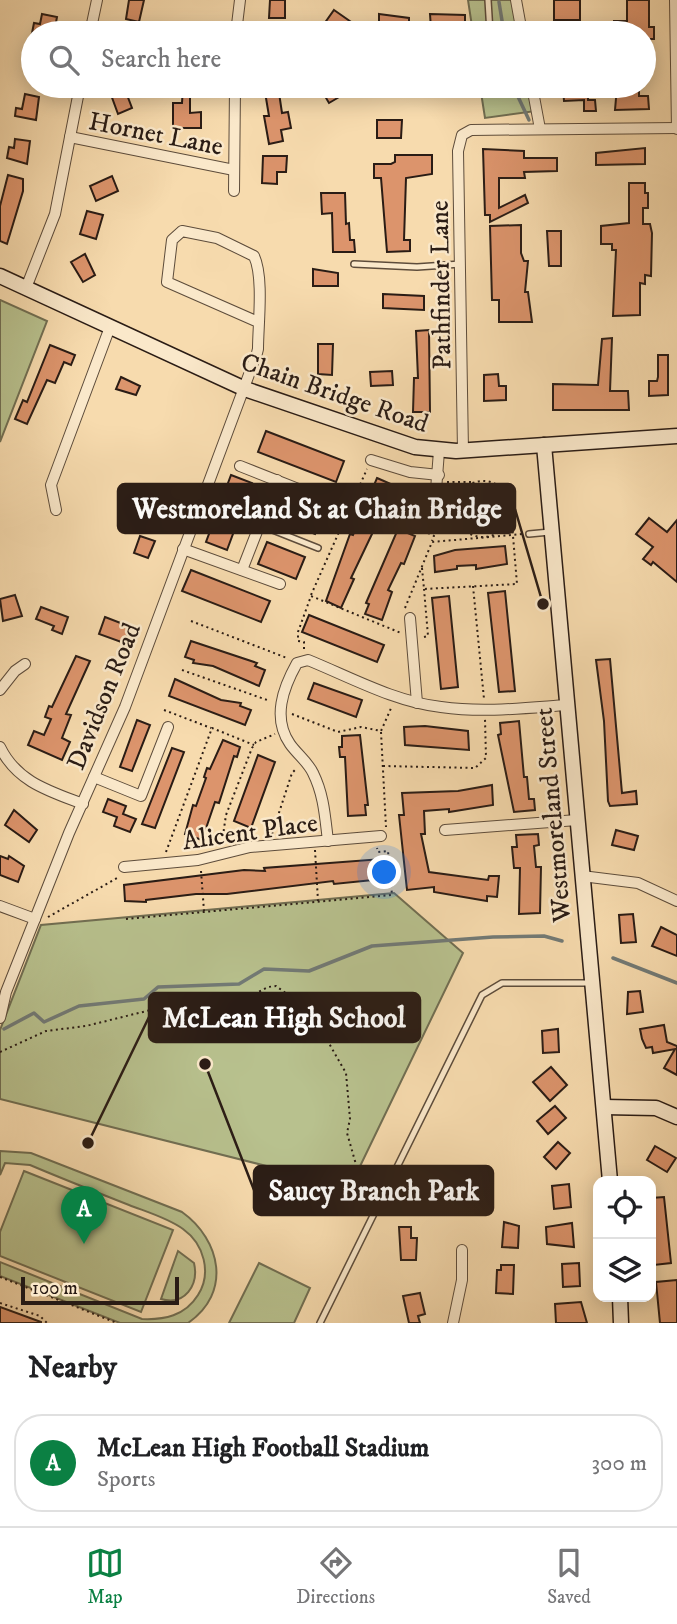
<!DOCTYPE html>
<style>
body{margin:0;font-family:"IM FELL DW Pica",serif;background:#f2f2f2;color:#202124}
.controls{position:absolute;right:21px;bottom:21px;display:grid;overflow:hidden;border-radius:14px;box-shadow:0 4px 18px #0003}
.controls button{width:63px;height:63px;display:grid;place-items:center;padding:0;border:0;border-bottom:2px solid #e0e0e0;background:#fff;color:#202124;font:35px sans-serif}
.scale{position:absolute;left:21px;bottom:18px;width:158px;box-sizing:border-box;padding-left:7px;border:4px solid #2a1c15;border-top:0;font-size:19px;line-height:24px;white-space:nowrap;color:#2a1c15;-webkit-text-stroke:5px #fae8ca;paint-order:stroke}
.you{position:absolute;left:385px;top:873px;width:24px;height:24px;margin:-18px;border:5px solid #fff;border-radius:50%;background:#1a73e8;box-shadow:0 0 0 10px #1a73e833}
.badge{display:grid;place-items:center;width:46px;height:46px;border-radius:50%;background:#0b8043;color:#fff;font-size:23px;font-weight:700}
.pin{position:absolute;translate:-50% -58px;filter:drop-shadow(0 2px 4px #0008)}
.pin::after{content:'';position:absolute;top:37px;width:24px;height:21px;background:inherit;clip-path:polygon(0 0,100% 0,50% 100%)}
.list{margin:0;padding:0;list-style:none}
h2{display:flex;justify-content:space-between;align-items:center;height:91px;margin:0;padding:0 28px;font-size:30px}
h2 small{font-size:23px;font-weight:400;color:#757577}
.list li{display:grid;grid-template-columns:46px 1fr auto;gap:21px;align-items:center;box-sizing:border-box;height:98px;margin:0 14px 14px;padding:0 14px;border:2px solid #e0e0e0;border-radius:28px}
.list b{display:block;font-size:26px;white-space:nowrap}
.list p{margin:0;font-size:23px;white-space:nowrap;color:#757577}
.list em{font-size:23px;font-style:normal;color:#757577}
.icon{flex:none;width:38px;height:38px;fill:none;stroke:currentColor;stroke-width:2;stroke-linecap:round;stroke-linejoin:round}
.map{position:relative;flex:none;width:677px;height:1323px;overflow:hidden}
.search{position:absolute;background:#fff;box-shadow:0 4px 18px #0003;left:21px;right:21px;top:21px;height:77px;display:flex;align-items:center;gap:18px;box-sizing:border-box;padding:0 24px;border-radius:38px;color:#757577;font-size:26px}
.sheet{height:203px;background:#fff}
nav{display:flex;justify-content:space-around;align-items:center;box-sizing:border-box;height:98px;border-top:2px solid #e0e0e0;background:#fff;font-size:19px;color:#757577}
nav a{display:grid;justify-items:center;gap:4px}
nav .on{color:#0b8043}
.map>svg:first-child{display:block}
.green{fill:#b8c18e;stroke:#716e52;stroke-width:2}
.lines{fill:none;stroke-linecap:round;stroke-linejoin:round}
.stream{stroke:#727a76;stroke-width:3.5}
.building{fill:#dc946c;stroke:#2a1c15;stroke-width:2}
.lane-casing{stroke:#5d4c3b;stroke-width:8}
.street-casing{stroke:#5d4c3b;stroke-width:12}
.secondary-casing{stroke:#2a1c15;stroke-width:17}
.path{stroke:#2a1c15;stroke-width:2;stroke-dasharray:2 3.5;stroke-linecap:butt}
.lane{stroke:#fae8ca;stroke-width:5}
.street{stroke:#fae8ca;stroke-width:10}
.secondary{stroke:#fae8ca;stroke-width:14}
.labels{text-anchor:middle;stroke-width:5;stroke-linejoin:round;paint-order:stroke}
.street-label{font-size:26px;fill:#2a1c15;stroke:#fae8ca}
.leader{fill:none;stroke:#2a1c15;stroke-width:2.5}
.callout-dot{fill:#2a1c15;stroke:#fae8ca;stroke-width:2.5}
.callout{fill:#2a1c15;stroke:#2a1c15;stroke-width:2.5}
.callout-label{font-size:28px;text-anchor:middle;font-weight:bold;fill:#fff}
</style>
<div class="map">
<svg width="677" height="1323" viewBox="0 0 677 1323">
<rect width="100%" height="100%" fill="#f7dbae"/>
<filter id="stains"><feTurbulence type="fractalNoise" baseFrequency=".00286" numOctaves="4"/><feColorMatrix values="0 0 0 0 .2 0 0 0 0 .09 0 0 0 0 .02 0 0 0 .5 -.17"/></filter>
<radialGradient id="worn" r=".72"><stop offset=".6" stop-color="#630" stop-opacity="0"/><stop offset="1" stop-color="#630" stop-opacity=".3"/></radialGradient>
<!-- green -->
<g class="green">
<path d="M468 0H519L524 33H473Z"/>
<path d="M480 86H532L536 111 485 118Z"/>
<path d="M0 300 47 321 0 442Z"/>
<path d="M394 893 463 953 350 1187 0 1099V1030L41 925Z"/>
<path d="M0 1151 31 1153 182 1212C221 1240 232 1293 188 1323H120L0 1276V1262L142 1319C164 1320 185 1316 198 1295 212 1273 204 1244 183 1229 168 1218 147 1212 129 1205 96 1192 63 1179 30 1165L5 1163 0 1175Z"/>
<path d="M24 1171 173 1230 141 1312 0 1256V1232Z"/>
<path d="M178 1251 194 1263C199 1285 185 1306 161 1299Z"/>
<path d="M259 1263 310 1288 294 1323H229Z"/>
</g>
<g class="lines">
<!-- stream -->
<g class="stream">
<path d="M499 2 504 33"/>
<path d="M513 86 529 120"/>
<path d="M613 958 677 983"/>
<path d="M4 1029 34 1013 44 1022 79 1006 144 999 158 987 239 984 264 969 309 971 372 946 493 937 544 936 562 941"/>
</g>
</g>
<!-- building -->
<g class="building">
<path d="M129 0H144L139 22 126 19Z"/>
<path d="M270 0H285V18H269Z"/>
<rect x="554" y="0" width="26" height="20"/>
<path d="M627 0H649V27H654V39H644V33H614V21H627Z"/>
<path d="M334 10 354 24 348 33H327L330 29 324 24Z"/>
<path d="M42 14 57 17 54 33H32L34 23 40 24Z"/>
<path d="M379 14 409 18V33H383V30H379Z"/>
<path d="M430 14 465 15V26H460L458 33H437V28L431 29Z"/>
<path d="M183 86H190V113L201 112V128H173V103H182Z"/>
<path d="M264 86H278L282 113 288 112 291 128 281 130 283 141 269 144 264 116H269Z"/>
<path d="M319 86H342L346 93 329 103Z"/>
<path d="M574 86H588V100H595L596 111H584V100L564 101 563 88Z"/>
<path d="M124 87 132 108 118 114 110 92Z"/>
<path d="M617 87H639V96H648L649 109 615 110Z"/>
<path d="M25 94 39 97 36 120 15 116 16 108 22 109Z"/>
<path d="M377 120H402L401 138H377Z"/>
<path d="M15 139 30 141 27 164 7 158 9 147 14 148Z"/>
<path d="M645 148V164L596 165V153Z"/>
<path d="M483 149 524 151V158H557V171L524 172 525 178H499V208L525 195 528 203 490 222V215H485Z"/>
<path d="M395 155H432V174L406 178 404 240H410V251L387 252 381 178H374V164H391L395 162Z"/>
<path d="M263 156H287L286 172H277V184L262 183Z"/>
<path d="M8 175 23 179V191L7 244 0 241V206Z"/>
<path d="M112 176 118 191 96 201 90 186Z"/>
<path d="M629 183H645V193H648V208H643V224H650L652 233 651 276 645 275V284L640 283V315L613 316 616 250H612V244H601V226L629 223Z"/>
<path d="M321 193H345L346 224 349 223 350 240H354L355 252H333L332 213 322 214Z"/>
<path d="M87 211 103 215 96 239 80 234Z"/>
<path d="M521 225V253L524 261H528L525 292H528L532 322H499V300H492L490 226Z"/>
<path d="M547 231H561V266H549Z"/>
<path d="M85 254 95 275 83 282 71 262Z"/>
<path d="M313 269 338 273V286H313Z"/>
<path d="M383 294 424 296V310L383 308Z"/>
<path d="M429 330 430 412H413L414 378H418L416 331Z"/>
<path d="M612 338 610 391H628L629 410H553V384L598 385 602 339Z"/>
<path d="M318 344H333L332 375 318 374Z"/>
<path d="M50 345 75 355 71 365 64 362 55 383 47 380 27 424 15 419 23 400 27 402Z"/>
<path d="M658 355H668V395L649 396V381H657L658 377Z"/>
<path d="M392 371 393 385 371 386 370 372Z"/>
<path d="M498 374 499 386H506V400L484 401V375Z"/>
<path d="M121 377 140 386 136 395 116 389Z"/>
<path d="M266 431 344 461 336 482 258 452Z"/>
<path d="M231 475 252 483 227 550 206 542Z"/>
<path d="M377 478 393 485 383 503 379 512 382 513 351 578 354 579 341 608 326 601 350 534 353 535Z"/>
<path d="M285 496 324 511 315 534 276 519Z"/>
<path d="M649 518 667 532 677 520V582L653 562 651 565 643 559 653 547 636 534Z"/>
<path d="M398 529 415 536 404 564 401 563 388 590 392 592 382 620 365 614 369 604 366 603Z"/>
<path d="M140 536 155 541 148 558 134 553Z"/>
<path d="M267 542 305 557 296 579 258 564Z"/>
<path d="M505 546 507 564 476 569V565L457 566V569L435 572 434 556 455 550Z"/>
<path d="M191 570 270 601 261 622 182 591Z"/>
<path d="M505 591 515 691 499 692 488 593Z"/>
<path d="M15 595 22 616 3 621 0 599Z"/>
<path d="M449 596 458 687 441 689 432 598Z"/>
<path d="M41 607 68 617 62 634 52 630 54 626 36 619Z"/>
<path d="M309 615 384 645 377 662 302 632Z"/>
<path d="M105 617 131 627 124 643 99 634Z"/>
<path d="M191 641 257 663 255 666 265 670 259 686 213 666 193 663 194 660 185 657Z"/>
<path d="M76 656 90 661 66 714 71 715 62 738 70 742 62 760 28 745 34 731 44 735 51 719 45 717 49 706 52 707Z"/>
<path d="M610 659 622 793 636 791 637 804 610 806 608 801 604 721 596 660Z"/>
<path d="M175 679 221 700 241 703 240 706 251 710 245 725 169 696Z"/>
<path d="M314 683 362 700 356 717 308 699Z"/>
<path d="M137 720 150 725 132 771 120 767Z"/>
<path d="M519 721 524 777H527L529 799H534L535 810 514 812 498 735 501 734 500 723Z"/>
<path d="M425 726 468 731 469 750 405 745 404 727Z"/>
<path d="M360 735 368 805H365L366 815 348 816 345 757H340L339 747H342V736Z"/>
<path d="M223 740 240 747 237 757 234 756 219 803 215 802 202 840 185 834 193 805 196 806 206 778 204 777 207 768 210 769Z"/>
<path d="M172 748 184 752 155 828 142 824Z"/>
<path d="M258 755 275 762 251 828 234 821Z"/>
<path d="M492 785 493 805 449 812V809L424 811 425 834H421L429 872 488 880 489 876H499L497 897 487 896V901L434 892V887L407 890 399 815H404L402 793 458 791Z"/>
<path d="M108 799 126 806 123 814 136 819 130 832 114 826 117 817 103 812Z"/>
<path d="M14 810 37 830 29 842 5 825Z"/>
<path d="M616 830 638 836 634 850 612 845Z"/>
<path d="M538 834 539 845 534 846 536 867H541L540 913 519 914 520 868H514L512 847H517L516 835Z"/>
<path d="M0 856 8 859 9 856 24 866 18 882 0 875Z"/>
<path d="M382 859 384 877 373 880 334 884 333 881 227 894H196L146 900V902L125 901 124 885 244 870 265 871 264 868Z"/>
<path d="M633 914 636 942 621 943 619 915Z"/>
<path d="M661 927 677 935V956L652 946Z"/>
<path d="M640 991 643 1012 627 1014 628 992Z"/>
<path d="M664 1025 667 1042 677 1046V1075L664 1068 675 1049 653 1053 652 1047 646 1048 642 1039 640 1029Z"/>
<path d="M558 1029 559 1052 543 1053 542 1031Z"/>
<path d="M551 1067 567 1085 550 1101 533 1082Z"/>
<path d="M555 1106 566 1118 548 1134 537 1121Z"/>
<path d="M558 1142 570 1153 556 1169 544 1157Z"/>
<path d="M655 1146 676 1158 667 1172 647 1160Z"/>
<path d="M569 1184 571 1207 554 1209 552 1186Z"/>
<path d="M664 1197 671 1263 654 1265 651 1198Z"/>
<path d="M504 1222 519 1226 518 1248 502 1247Z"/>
<path d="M572 1223 574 1247 547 1244 546 1227Z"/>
<path d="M399 1227H411V1238H417L416 1260H401Z"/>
<path d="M579 1263 580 1286 563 1287 562 1264Z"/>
<path d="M501 1265H514L513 1294 496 1293 497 1270H501Z"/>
<path d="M677 1280V1323H660L656 1282Z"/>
<path d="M420 1293 425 1314 418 1316 420 1323H409L403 1296Z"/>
<path d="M581 1302 587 1323H556L555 1304Z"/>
<path d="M0 1307 41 1322V1323H0Z"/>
</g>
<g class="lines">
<defs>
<g id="lane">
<path d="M488 0 490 33"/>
<path d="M354 264 417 267 461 264"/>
<path d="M260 525 318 548"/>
<path d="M529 534 550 532"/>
<path d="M320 1323 482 995 502 983H592"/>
</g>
<g id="street">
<path d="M516 0 522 33"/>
<path d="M675 0 677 129"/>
<path d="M90 33 97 0"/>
<path d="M236 33 240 0"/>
<path d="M532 86 540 129"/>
<path d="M70 137 234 170"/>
<path d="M234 191 235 86"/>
<path d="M26 288 55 214 80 86"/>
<path d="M463 451 458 151 462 135 471 130 677 128"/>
<path d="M371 460 410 472 439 475"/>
<path d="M240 466 316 496"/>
<path d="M56 510 51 485 110 327"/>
<path d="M422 524 436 490 439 451"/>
<path d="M183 549 280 584"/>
<path d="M242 570 277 480"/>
<path d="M410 618 417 703"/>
<path d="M0 690 15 671 25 664"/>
<path d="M0 747C17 782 49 791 83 804"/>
<path d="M94 777 141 796 168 727"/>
<path d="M445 830 577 820"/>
<path d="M328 841C325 817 324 795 313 773 308 762 297 754 290 744 272 718 283 688 297 663L308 660C350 677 395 702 441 707 483 713 525 708 567 705"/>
<path d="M124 867 198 860 250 847 381 836"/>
<path d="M582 876 638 883 677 901"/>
<path d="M0 906 35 919"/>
<path d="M0 1018 6 992 69 833 125 707 257 353 258 349C258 325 264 277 254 256L217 238 182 231 172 240 167 282 258 322"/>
<path d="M453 1323 462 1280V1250"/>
</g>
<g id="secondary">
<path d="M0 276 245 389 415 447 456 451 677 436"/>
<path d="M544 445 610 1181"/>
<path d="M604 1107 656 1108 677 1117"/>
<path d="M620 1297 621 1323"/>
</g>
</defs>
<!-- lane casing -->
<use href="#lane" class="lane-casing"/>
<!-- street casing -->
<use href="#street" class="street-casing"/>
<!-- secondary casing -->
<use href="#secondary" class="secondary-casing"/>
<!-- path -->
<g class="path">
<circle cx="483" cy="509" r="28"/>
<path d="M447 482H473"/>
<path d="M391 518 413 527"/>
<path d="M428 533 434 536 432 541"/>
<path d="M422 568 424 589 517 584 511 512"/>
<path d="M473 586 484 699"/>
<path d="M311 595 367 469"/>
<path d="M405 608 432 542 523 534"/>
<path d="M191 621 287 658"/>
<path d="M424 637 428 636 424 589"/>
<path d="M304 649V642L298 641V632L311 596 401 633"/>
<path d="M182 670 270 701"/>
<path d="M164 710 211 728"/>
<path d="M292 714 338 732 361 727 381 731 392 706"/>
<path d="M381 732 386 827"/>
<path d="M383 766 475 768 486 758 485 719"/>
<path d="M272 834 292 773 297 768"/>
<path d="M222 842 226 815 252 748 256 742 275 734"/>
<path d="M315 850 318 901"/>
<path d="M166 852 212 728 254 745"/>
<path d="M201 871 204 911"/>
<path d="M48 917 119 877"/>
<path d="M126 919 392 895 388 851 378 852 377 848"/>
<path d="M0 1052 46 1031 86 1026 183 1002H239L268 987 276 986 302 1005 319 1026 346 1073 350 1119 347 1133 359 1175 355 1194 369 1201"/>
<path d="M0 1277 117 1323"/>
<path d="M0 1303 40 1316 47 1323"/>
</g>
<!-- lane -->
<use href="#lane" class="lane"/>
<!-- street -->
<use href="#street" class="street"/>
<!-- secondary -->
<use href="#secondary" class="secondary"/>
</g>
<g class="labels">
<!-- street labels -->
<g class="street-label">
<text transform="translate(156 133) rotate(11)" y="9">Hornet Lane</text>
<text transform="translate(440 285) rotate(-91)" y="9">Pathfinder Lane</text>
<text transform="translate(335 392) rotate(19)" y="9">Chain Bridge Road</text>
<text transform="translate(103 696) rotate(-68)" y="9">Davidson Road</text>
<text transform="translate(552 815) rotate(-95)" y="9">Westmoreland Street</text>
<text transform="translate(250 831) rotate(-8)" y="9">Alicent Place</text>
</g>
</g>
<!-- callouts -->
<path class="leader" d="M543 604L515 509M88 1143L149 1017M205 1064L254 1190"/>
<g class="callout-dot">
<circle cx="543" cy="604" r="7"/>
<circle cx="88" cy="1143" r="7"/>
<circle cx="205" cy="1064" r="7"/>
</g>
<g class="callout">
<rect x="118" y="484" width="397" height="49" rx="7"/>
<rect x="149" y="993" width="271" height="49" rx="7"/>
<rect x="254" y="1166" width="239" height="49" rx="7"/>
</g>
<g class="callout-label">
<text x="317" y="518">Westmoreland St at Chain Bridge</text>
<text x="284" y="1027">McLean High School</text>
<text x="374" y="1200">Saucy Branch Park</text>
</g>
<rect width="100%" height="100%" filter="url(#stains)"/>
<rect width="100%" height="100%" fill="url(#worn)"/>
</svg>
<div class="controls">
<button><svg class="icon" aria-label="locate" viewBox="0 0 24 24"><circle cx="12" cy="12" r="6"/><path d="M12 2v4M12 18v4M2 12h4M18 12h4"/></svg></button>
<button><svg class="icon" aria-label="layers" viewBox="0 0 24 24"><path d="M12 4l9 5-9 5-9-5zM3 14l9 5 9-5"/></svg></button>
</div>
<div class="scale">100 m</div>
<div class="you"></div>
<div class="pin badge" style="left:84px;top:1244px">A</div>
<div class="search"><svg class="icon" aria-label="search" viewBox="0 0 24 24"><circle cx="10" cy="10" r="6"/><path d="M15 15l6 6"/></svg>Search here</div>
</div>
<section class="sheet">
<h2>Nearby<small></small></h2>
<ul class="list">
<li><span class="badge">A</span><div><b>McLean High Football Stadium</b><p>Sports</p></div><em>300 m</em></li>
</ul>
</section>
<nav>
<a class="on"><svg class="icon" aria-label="map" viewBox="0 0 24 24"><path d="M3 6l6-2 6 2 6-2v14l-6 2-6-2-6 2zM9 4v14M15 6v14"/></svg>Map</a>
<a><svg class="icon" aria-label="directions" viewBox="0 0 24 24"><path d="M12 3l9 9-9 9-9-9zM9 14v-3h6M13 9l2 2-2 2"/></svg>Directions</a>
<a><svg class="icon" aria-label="saved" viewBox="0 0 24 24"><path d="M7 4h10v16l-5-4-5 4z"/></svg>Saved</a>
</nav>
